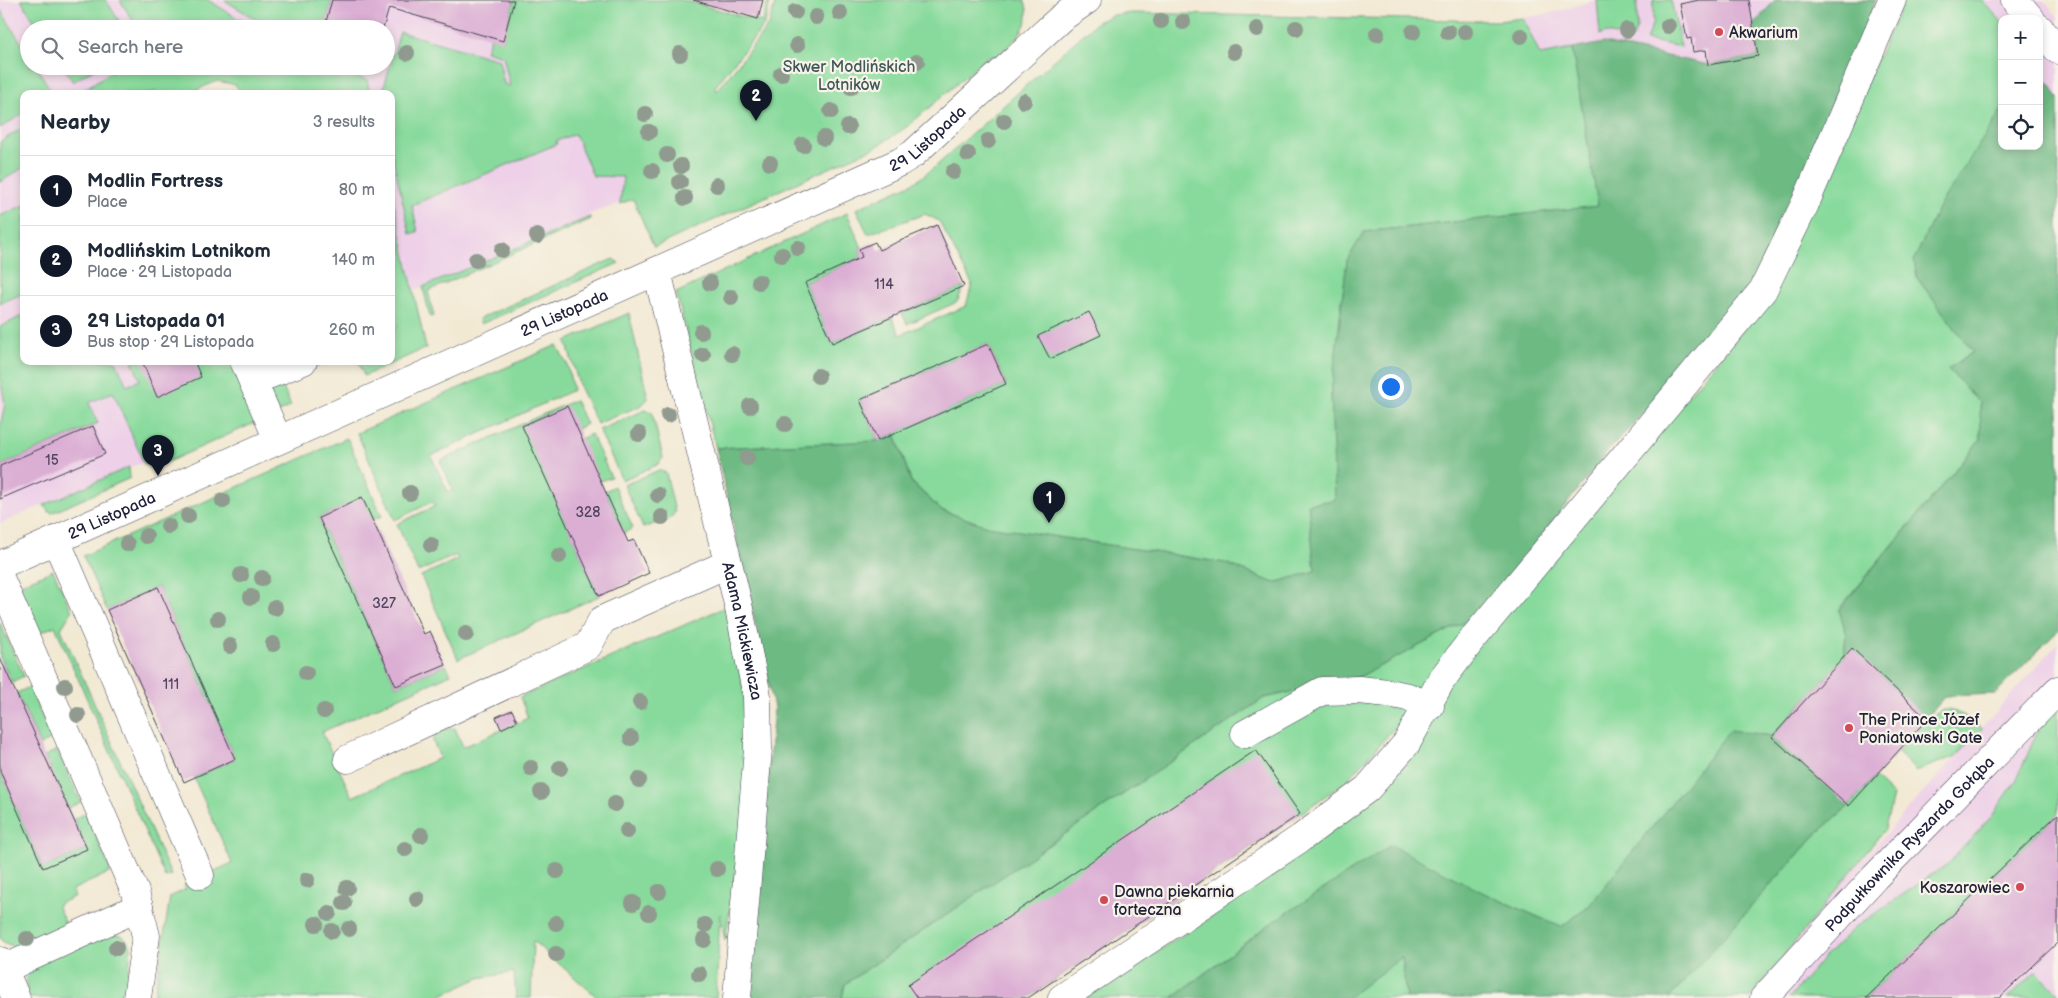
<!DOCTYPE html>
<meta charset="utf-8">
<style>
body{margin:0;font-family:"Balsamiq Sans",sans-serif;background:#f6f6f7;color:#1f2937}
.controls{position:absolute;right:15px;top:15px;display:grid;overflow:hidden;border-radius:10px;box-shadow:0 2px 8px #0003}
.controls button{width:45px;height:45px;display:grid;place-items:center;padding:0;border:0;border-bottom:1px solid #e0e1e3;background:#fff;color:#1f2937;font:25px sans-serif}
.you{position:absolute;left:1390px;top:386px;width:18px;height:18px;margin:-12px;border:4px solid #fff;border-radius:50%;background:#1a73e8;box-shadow:0 0 0 8px #1a73e833}
.badge{display:grid;place-items:center;width:32px;height:32px;border-radius:50%;background:#111827;color:#fff;font-size:16px;font-weight:700}
.pin{position:absolute;translate:-50% -41px;filter:drop-shadow(0 1px 2px #0008)}
.pin::after{content:'';position:absolute;top:26px;width:18px;height:15px;background:inherit;clip-path:polygon(0 0,100% 0,50% 100%)}
.list{margin:0;padding:0;list-style:none}
h2{display:flex;justify-content:space-between;align-items:center;height:65px;margin:0;padding:0 20px;font-size:21px}
h2 small{font-size:16px;font-weight:400;color:#747a83}
.list li{display:grid;grid-template-columns:32px 1fr auto;gap:15px;align-items:center;box-sizing:border-box;height:70px;padding:0 20px;border-top:1px solid #e0e1e3}
.list b{display:block;font-size:19px;white-space:nowrap}
.list p{margin:0;font-size:16px;white-space:nowrap;color:#747a83}
.list em{font-size:16px;font-style:normal;color:#747a83}
.icon{flex:none;width:28px;height:28px;fill:none;stroke:currentColor;stroke-width:2;stroke-linecap:round;stroke-linejoin:round}
.map{position:relative;flex:none;width:2058px;height:998px;overflow:hidden}
.search{position:absolute;background:#fff;box-shadow:0 2px 8px #0003;left:20px;top:20px;width:375px;height:55px;display:flex;align-items:center;gap:12px;box-sizing:border-box;padding:0 18px;border-radius:28px;color:#747a83;font-size:19px}
.panel{position:absolute;background:#fff;box-shadow:0 2px 8px #0003;left:20px;top:90px;width:375px;height:275px;border-radius:10px}
.map>svg:first-child{display:block}
.built{fill:#eed0e8}
.green{fill:#87da9b;stroke:#547e6b}
.forest{fill:#6dba83;stroke:#486e5f}
.building{fill:#dbaed4}
.lines{fill:none;stroke-linecap:round;stroke-linejoin:round}
.minor-casing{stroke:#414052;stroke-width:29}
.minor{stroke:#fff;stroke-width:28}
.tree{fill:#909a8f}
.poi-dot{fill:#d1495b;stroke:#f7f3e8;stroke-width:2}
.labels{text-anchor:middle;stroke-width:4.5;stroke-linejoin:round;paint-order:stroke}
.number-label{font-size:14px;fill:#504561}
.poi-label{font-size:16px;fill:#22223b;stroke:#f7f3e8;text-anchor:start}
.park-label{font-size:16px;fill:#405958;stroke:#f7f3e8}
.street-label{font-size:16px;fill:#22223b;stroke:#f7f3e8}
</style>
<div class="map">
<svg width="2058" height="998" viewBox="0 0 2058 998">
<rect width="100%" height="100%" fill="#f7f3e8"/>
<filter id="ink" filterUnits="userSpaceOnUse"><feTurbulence type="fractalNoise" baseFrequency=".02" numOctaves="2"/><feDisplacementMap in="SourceGraphic" scale="10" xChannelSelector="R" yChannelSelector="G"/><feConvolveMatrix kernelMatrix="1 2 1 2 8 2 1 2 1" color-interpolation-filters="sRGB"/></filter>
<filter id="wash" filterUnits="userSpaceOnUse"><feTurbulence type="fractalNoise" baseFrequency=".0096" numOctaves="4" result="noise"/><feDisplacementMap in="SourceGraphic" scale="20" xChannelSelector="R" yChannelSelector="G"/><feGaussianBlur stdDeviation="1.12" result="paint"/><feColorMatrix in="noise" values="0 0 0 0 0 0 0 0 0 0 0 0 0 0 0 0 0 1.4 0 .05"/><feComposite in="paint" operator="in"/></filter>
<g filter="url(#wash)">
<rect width="100%" height="100%" fill="#f2e9d3"/>
<!-- built -->
<g class="built">
<path d="M0 0H514L637 34 620 204 589 214 590 217 391 300V94H297L285 66H386V29H29V66H183L140 94H24V361H132L140 380 114 393 144 463 129 467 0 524Z"/>
<path d="M1595 0H1775L1754 26 1758 56 1708 65 1604 43 1540 55 1523 18 1557 12Z"/>
<path d="M1982 0H2043L2058 17V99L2039 64V19H2002V22Z"/>
<path d="M2058 643V998H1724L1856 867Z"/>
</g>
<!-- green -->
<g class="green">
<path d="M21 0H106L124 29H39Z"/>
<path d="M120 0H208L255 29H138Z"/>
<path d="M224 0H332L324 29H279L262 23Z"/>
<path d="M514 0H683L762 22 768 2 770 3 765 24 714 88 717 91 769 25 776 0H1024C1037 26 1008 46 991 62L990 55 908 126 876 147 654 247 633 199 620 204 623 177 593 176 575 134 556 141 557 144 412 205 418 232 410 234 391 150V94H382L400 32 499 60 504 84 510 86 503 56 486 51 491 37 503 40Z"/>
<path d="M1597 0H1637V27L1633 38 1605 33 1600 35Z"/>
<path d="M1653 0H1671L1681 47 1646 40 1653 22Z"/>
<path d="M1904 0H1982L2002 22V109L1975 154 1917 278 1973 352 1948 369 1980 403 1981 439 1839 609 1846 633 1844 658 1772 737 1588 907 1561 927 1488 895 1325 889 1270 924 1172 998H1083L1211 917 1316 837 1767 302Z"/>
<path d="M0 9 29 55V66H36L53 94H24V113L0 128Z"/>
<path d="M1132 13 1498 21 1523 18 1540 55 1572 49 1599 206 1364 232 1347 261 1331 394 1335 500 1308 504 1316 571 1274 583 1225 563 987 526 941 510 911 481 895 433 1006 384 988 344 860 400 878 441 716 448 676 293 847 213 862 248 859 249 862 257 805 283 832 343 892 317 900 335 966 306 972 284 939 221 925 214 868 234 856 209 915 182 935 167 1097 22 1113 15Z"/>
<path d="M63 66H98L73 82Z"/>
<path d="M120 66H321L367 80 370 94H241L236 85 217 81 187 94H157L155 91 150 94H77Z"/>
<path d="M24 127V167L0 182V142Z"/>
<path d="M391 190 426 348 364 376 358 361H391V330L398 327 396 323 391 325Z"/>
<path d="M24 205V293L0 303V216Z"/>
<path d="M590 217 591 219 428 291 434 316 430 317 423 287Z"/>
<path d="M613 259 619 263 481 324 479 319Z"/>
<path d="M964 286 957 302 907 324 902 313Z"/>
<path d="M629 313 648 399 642 405 597 424 580 388 566 341Z"/>
<path d="M24 315V361H116L127 386 140 380 132 361H232L259 421 152 469 144 463 113 392 89 403 98 423 0 466V426L5 404 0 378V327Z"/>
<path d="M557 345 567 364 573 390 431 456 448 492 453 490 440 461 575 400 586 424 577 429 523 426 599 596 458 659 421 576 458 559 456 555 418 572 397 524 435 506 432 502 395 520 357 433Z"/>
<path d="M317 361H329L281 383 291 406 279 412 267 393 279 377Z"/>
<path d="M645 410 652 412 663 458 657 465 622 480 599 430Z"/>
<path d="M591 434 611 477 600 481 581 439Z"/>
<path d="M347 438 382 516 372 520 362 498 319 518 396 686 446 665 451 674 322 732 352 797 440 758 433 741C434 732 446 728 455 728L463 747 528 718 520 697 730 605 753 756 725 941 720 914 716 998H598L533 941 531 998H516L514 972 479 978 435 998H154L170 897 186 889 184 885 232 863 194 778 235 759 158 587 107 610 83 556Z"/>
<path d="M129 467 130 478 52 513 48 511 44 505Z"/>
<path d="M659 470 666 473 675 512 671 518 643 528 624 485Z"/>
<path d="M614 486 633 528 624 533 605 491Z"/>
<path d="M53 570 72 611 61 629 171 875 165 877 55 626 34 635 19 594 21 584Z"/>
<path d="M1480 614 1398 724 1348 780 1300 814 1028 998H842L845 984 1264 698 1359 677Z"/>
<path d="M0 623 24 676 12 682 0 658Z"/>
<path d="M29 687 52 739 40 745 17 693Z"/>
<path d="M2058 707V814L1866 998H1789L1825 956 1854 928 1949 863 1992 816 2016 781 2041 723Z"/>
<path d="M1943 710C1960 710 1969 719 1982 729L1956 756 1916 771 1897 752 1927 719Z"/>
<path d="M57 750 81 802 68 808 45 756Z"/>
<path d="M0 771 43 868 87 849 74 819 86 813 111 872 72 890 75 896 57 905 68 929C47 938 20 957 0 939Z"/>
<path d="M1875 778 1893 795 1885 829 1750 998H1669L1818 832 1849 806Z"/>
<path d="M104 932 123 936 131 945 127 998H27L26 977 38 962Z"/>
<path d="M1402 956 1406 998H1342Z"/>
<path d="M2036 971 2058 993 2054 998H2008Z"/>
</g>
<!-- forest -->
<g class="forest">
<path d="M1775 0H1876L1758 280 1680 374 1610 449 1480 614 1359 677 1264 698 845 984 842 998H748L774 708 716 448 878 441 895 433 911 482 941 510 987 526 1225 563 1274 583 1315 571 1308 504 1335 500 1331 394 1347 260 1364 232 1598 206 1572 49 1604 43 1709 65 1758 56 1752 26Z"/>
<path d="M2039 75 2051 85 2058 99V631L1995 694 1946 696 1849 806 1818 832 1669 998H1406L1402 957 1347 998H1172L1270 924 1391 845 1488 895 1561 927 1588 907 1730 730 1772 736 1844 658 1846 633 1839 610 1981 439 1980 403 1948 369 1973 352 1917 278 1914 260 1938 208 2002 109V146H2039Z"/>
</g>
<g id="blocks">
<!-- building -->
<g class="building">
<path d="M332 0H514L503 41 389 8 383 29H324Z"/>
<path d="M693 0H763L758 19Z"/>
<path d="M1699 0H1749L1758 56 1708 65 1706 50 1693 52 1691 38 1687 39 1680 4Z"/>
<path d="M352 66H373L371 72Z"/>
<path d="M937 225 964 286 832 343 805 283 862 257 859 249 875 242 879 250Z"/>
<path d="M1089 312 1101 335 1050 359 1038 336Z"/>
<path d="M988 344 1006 384 878 441 860 400Z"/>
<path d="M142 361H194L201 377 157 397Z"/>
<path d="M567 406 628 542 634 540 649 573 599 596 522 426Z"/>
<path d="M93 426 105 454 0 499V466Z"/>
<path d="M362 497 424 634 430 631 446 665 396 686 319 518Z"/>
<path d="M158 587 235 759 184 782 107 610Z"/>
<path d="M1852 648 1927 719 1849 806 1772 737Z"/>
<path d="M0 658 87 849 43 868 0 771Z"/>
<path d="M512 710 517 721 501 729 496 717Z"/>
<path d="M1256 750 1300 814 1028 998H917L908 985Z"/>
<path d="M2058 814V942L2032 967 1999 998H1866Z"/>
</g>
</g>
</g>
<g filter="url(#ink)">
<use href="#blocks" fill-opacity="0" stroke="#414052" stroke-width="1"/>
<g class="lines">
<defs>
<g id="minor">
<path d="M2015 0 2031 19"/>
<path d="M2039 28 2058 50"/>
<path id="s1" d="M657 271 738 604 757 696 758 749 737 998"/>
<path d="M244 361 278 440"/>
<path d="M253 381 303 361"/>
<path d="M56 540 200 875"/>
<path id="s2" d="M0 565 900 162 913 154 1061 18 1087 0"/>
<path d="M0 578 135 892 146 936 137 998"/>
<path d="M1245 734 1322 691 1359 690 1388 693 1408 697 1430 706"/>
<path d="M348 759 588 646 602 620 727 564"/>
<path d="M0 961 16 998"/>
<path d="M4 969 139 907"/>
<path d="M1062 998 1301 838 1367 789 1406 744 1442 679 1471 641 1763 290 1805 204 1892 0"/>
<path id="s3" d="M1764 998 1875 877 2058 690"/>
</g>
</defs>
<!-- minor casing -->
<use href="#minor" class="minor-casing"/>
<!-- minor -->
<use href="#minor" class="minor"/>
</g>
<!-- trees -->
<g class="tree">
<circle cx="795" cy="12" r="8"/>
<circle cx="840" cy="13" r="8"/>
<circle cx="816" cy="17" r="8"/>
<circle cx="1161" cy="21" r="8"/>
<circle cx="1183" cy="22" r="8"/>
<circle cx="1668" cy="26" r="8"/>
<circle cx="1296" cy="28" r="8"/>
<circle cx="1257" cy="29" r="8"/>
<circle cx="1627" cy="30" r="8"/>
<circle cx="1413" cy="32" r="8"/>
<circle cx="1448" cy="32" r="8"/>
<circle cx="1465" cy="32" r="8"/>
<circle cx="1377" cy="34" r="8"/>
<circle cx="1521" cy="36" r="8"/>
<circle cx="797" cy="45" r="8"/>
<circle cx="1234" cy="52" r="8"/>
<circle cx="407" cy="53" r="8"/>
<circle cx="680" cy="54" r="8"/>
<circle cx="917" cy="62" r="8"/>
<circle cx="781" cy="74" r="8"/>
<circle cx="851" cy="87" r="8"/>
<circle cx="1024" cy="101" r="8"/>
<circle cx="831" cy="111" r="8"/>
<circle cx="645" cy="114" r="8"/>
<circle cx="1004" cy="121" r="8"/>
<circle cx="848" cy="127" r="8"/>
<circle cx="649" cy="132" r="8"/>
<circle cx="824" cy="138" r="8"/>
<circle cx="988" cy="141" r="8"/>
<circle cx="803" cy="145" r="8"/>
<circle cx="968" cy="154" r="8"/>
<circle cx="667" cy="155" r="8"/>
<circle cx="770" cy="163" r="8"/>
<circle cx="681" cy="166" r="8"/>
<circle cx="652" cy="171" r="8"/>
<circle cx="953" cy="172" r="8"/>
<circle cx="680" cy="182" r="8"/>
<circle cx="717" cy="185" r="8"/>
<circle cx="685" cy="198" r="8"/>
<circle cx="537" cy="236" r="8"/>
<circle cx="798" cy="248" r="8"/>
<circle cx="502" cy="250" r="8"/>
<circle cx="782" cy="255" r="8"/>
<circle cx="476" cy="260" r="8"/>
<circle cx="759" cy="282" r="8"/>
<circle cx="710" cy="283" r="8"/>
<circle cx="731" cy="297" r="8"/>
<circle cx="701" cy="332" r="8"/>
<circle cx="732" cy="354" r="8"/>
<circle cx="703" cy="355" r="8"/>
<circle cx="818" cy="376" r="8"/>
<circle cx="750" cy="406" r="8"/>
<circle cx="668" cy="415" r="8"/>
<circle cx="785" cy="424" r="8"/>
<circle cx="639" cy="434" r="8"/>
<circle cx="747" cy="458" r="8"/>
<circle cx="410" cy="493" r="8"/>
<circle cx="658" cy="495" r="8"/>
<circle cx="223" cy="501" r="8"/>
<circle cx="188" cy="516" r="8"/>
<circle cx="662" cy="517" r="8"/>
<circle cx="168" cy="526" r="8"/>
<circle cx="146" cy="536" r="8"/>
<circle cx="127" cy="544" r="8"/>
<circle cx="431" cy="545" r="8"/>
<circle cx="559" cy="556" r="8"/>
<circle cx="241" cy="575" r="8"/>
<circle cx="262" cy="578" r="8"/>
<circle cx="251" cy="597" r="8"/>
<circle cx="275" cy="608" r="8"/>
<circle cx="218" cy="619" r="8"/>
<circle cx="466" cy="634" r="8"/>
<circle cx="273" cy="644" r="8"/>
<circle cx="230" cy="646" r="8"/>
<circle cx="306" cy="673" r="8"/>
<circle cx="65" cy="686" r="8"/>
<circle cx="640" cy="702" r="8"/>
<circle cx="324" cy="711" r="8"/>
<circle cx="78" cy="715" r="8"/>
<circle cx="631" cy="738" r="8"/>
<circle cx="531" cy="768" r="8"/>
<circle cx="560" cy="768" r="8"/>
<circle cx="639" cy="780" r="8"/>
<circle cx="541" cy="792" r="8"/>
<circle cx="615" cy="804" r="8"/>
<circle cx="627" cy="831" r="8"/>
<circle cx="421" cy="835" r="8"/>
<circle cx="405" cy="849" r="8"/>
<circle cx="717" cy="869" r="8"/>
<circle cx="557" cy="871" r="8"/>
<circle cx="307" cy="880" r="8"/>
<circle cx="347" cy="888" r="8"/>
<circle cx="659" cy="892" r="8"/>
<circle cx="417" cy="899" r="8"/>
<circle cx="344" cy="903" r="8"/>
<circle cx="633" cy="903" r="8"/>
<circle cx="329" cy="913" r="8"/>
<circle cx="649" cy="913" r="8"/>
<circle cx="556" cy="923" r="8"/>
<circle cx="316" cy="924" r="8"/>
<circle cx="705" cy="925" r="8"/>
<circle cx="349" cy="929" r="8"/>
<circle cx="332" cy="931" r="8"/>
<circle cx="27" cy="939" r="8"/>
<circle cx="704" cy="940" r="8"/>
<circle cx="116" cy="948" r="8"/>
<circle cx="556" cy="954" r="8"/>
<circle cx="699" cy="974" r="8"/>
</g>
</g>
<!-- markers -->
<g class="poi-dot">
<circle cx="1719" cy="32" r="5"/>
<circle cx="1849" cy="728" r="5"/>
<circle cx="2020" cy="887" r="5"/>
<circle cx="1104" cy="900" r="5"/>
</g>
<g class="labels">
<!-- number labels -->
<g class="number-label">
<text x="884" y="289">114</text>
<text x="52" y="465">15</text>
<text x="588" y="517">328</text>
<text x="384" y="608">327</text>
<text x="171" y="689">111</text>
</g>
<!-- poi labels -->
<g class="poi-label">
<text x="1729" y="38">Akwarium</text>
<text x="1859" y="725">The Prince Józef<tspan x="1859" dy="18">Poniatowski Gate</tspan></text>
<text x="2010" y="893" text-anchor="end">Koszarowiec</text>
<text x="1114" y="897">Dawna piekarnia<tspan x="1114" dy="18">forteczna</tspan></text>
</g>
<!-- park labels -->
<g class="park-label">
<text x="849" y="72">Skwer Modlińskich<tspan x="849" dy="18">Lotników</tspan></text>
</g>
<!-- street labels -->
<g class="street-label">
<text dy="6" stroke="none"><textPath href="#s2" startOffset="1022">29 Listopada</textPath></text>
<text dy="6" stroke="none"><textPath href="#s2" startOffset="618">29 Listopada</textPath></text>
<text dy="6" stroke="none"><textPath href="#s2" startOffset="122">29 Listopada</textPath></text>
<text dy="6" stroke="none"><textPath href="#s1" startOffset="370">Adama Mickiewicza</textPath></text>
<text dy="6" stroke="none"><textPath href="#s3" startOffset="212">Podpułkownika Ryszarda Gołąba</textPath></text>
</g>
</g>
</svg>
<div class="controls">
<button>+</button>
<button>−</button>
<button><svg class="icon" aria-label="locate" viewBox="0 0 24 24"><circle cx="12" cy="12" r="6"/><path d="M12 2v4M12 18v4M2 12h4M18 12h4"/></svg></button>
</div>
<div class="you"></div>
<div class="pin badge" style="left:1049px;top:523px">1</div>
<div class="pin badge" style="left:756px;top:121px">2</div>
<div class="pin badge" style="left:158px;top:476px">3</div>
<div class="search"><svg class="icon" aria-label="search" viewBox="0 0 24 24"><circle cx="10" cy="10" r="6"/><path d="M15 15l6 6"/></svg>Search here</div>
<section class="panel">
<h2>Nearby<small>3 results</small></h2>
<ul class="list">
<li><span class="badge">1</span><div><b>Modlin Fortress</b><p>Place</p></div><em>80 m</em></li>
<li><span class="badge">2</span><div><b>Modlińskim Lotnikom</b><p>Place · 29 Listopada</p></div><em>140 m</em></li>
<li><span class="badge">3</span><div><b>29 Listopada 01</b><p>Bus stop · 29 Listopada</p></div><em>260 m</em></li>
</ul>
</section>
</div>
